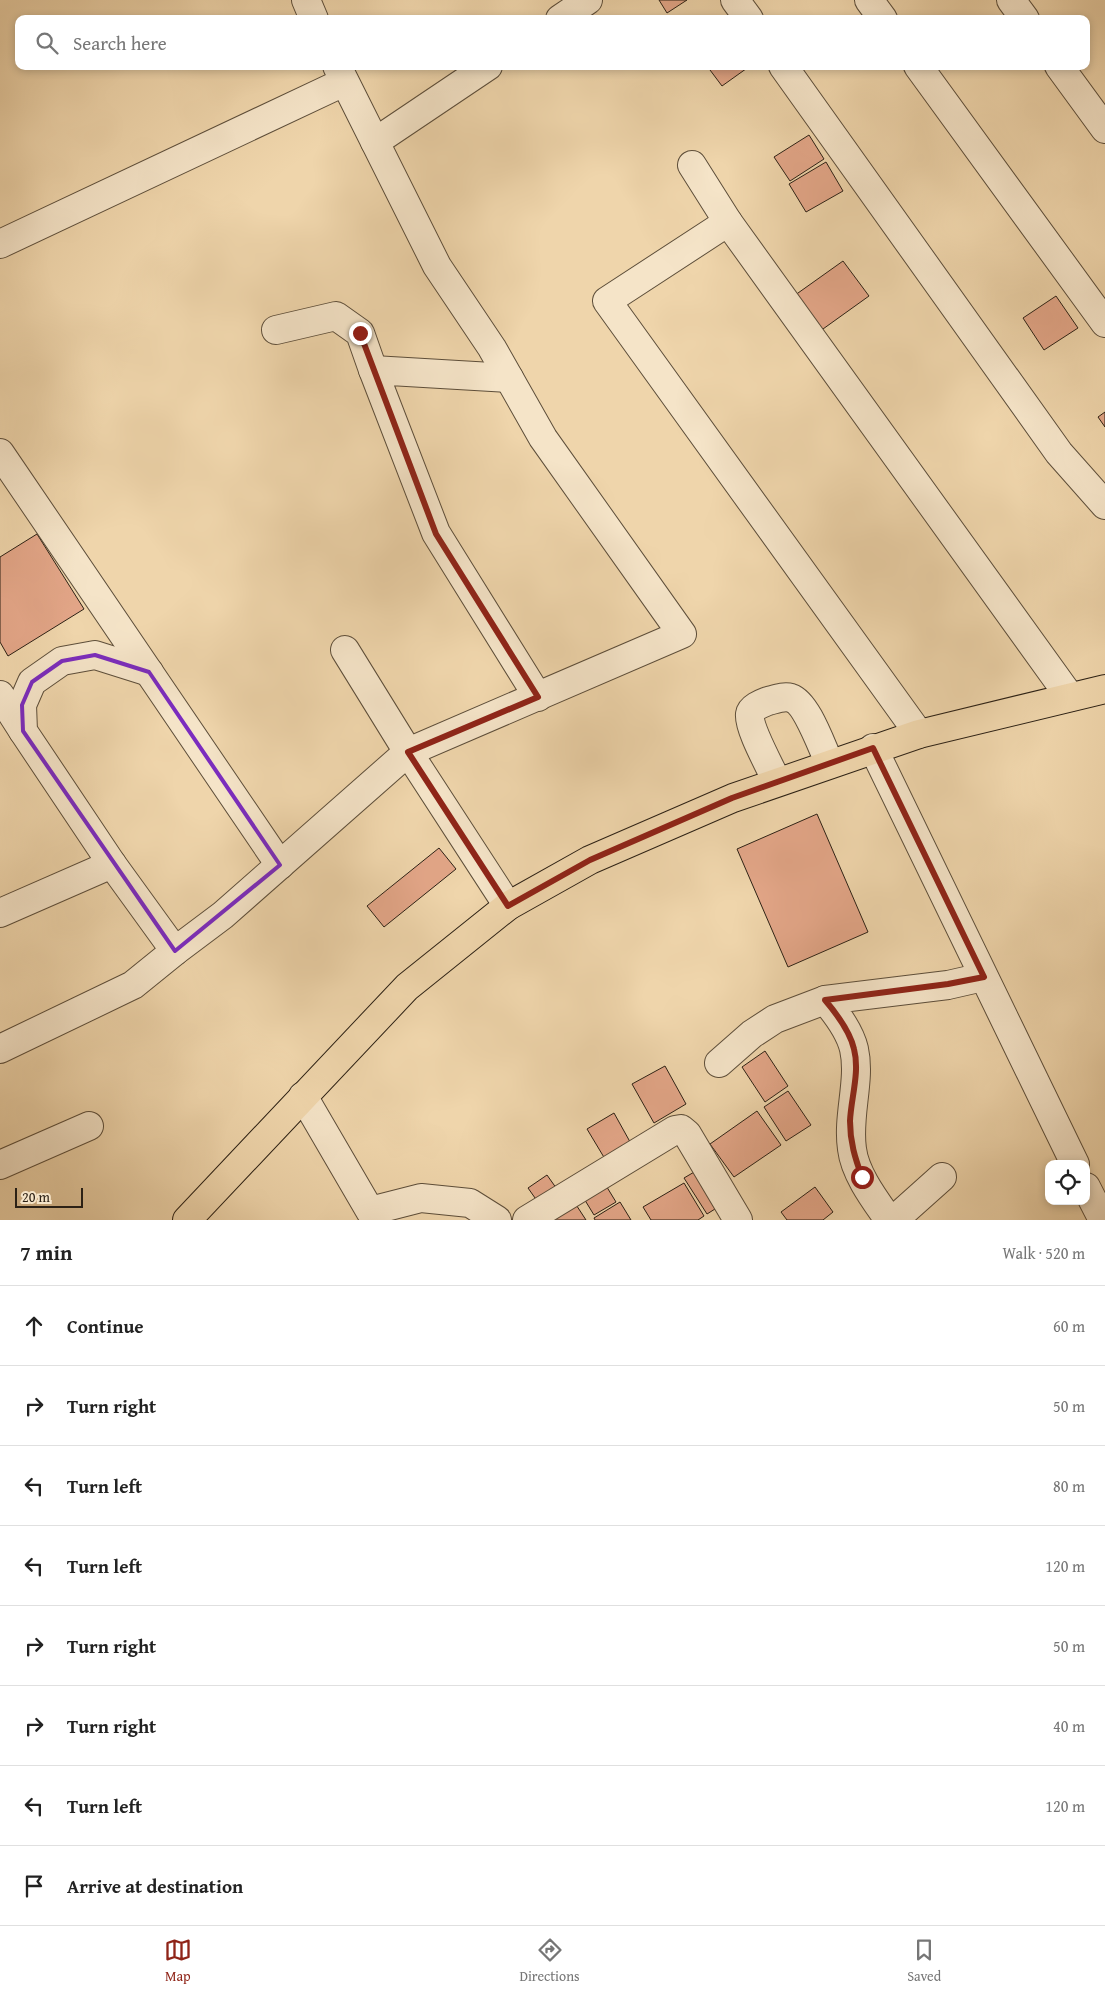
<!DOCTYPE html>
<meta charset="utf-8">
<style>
body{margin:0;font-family:"Gentium Book Plus",serif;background:#f2f2f2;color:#222}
.controls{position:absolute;right:15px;bottom:15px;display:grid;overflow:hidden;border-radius:10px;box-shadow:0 2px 8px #0003}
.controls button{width:45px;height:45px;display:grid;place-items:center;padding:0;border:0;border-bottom:1px solid #e0e0e0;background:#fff;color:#222;font:25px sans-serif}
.scale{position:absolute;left:15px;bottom:12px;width:68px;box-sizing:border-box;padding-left:5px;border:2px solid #2c2115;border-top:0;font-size:14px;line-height:18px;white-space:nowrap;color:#2c2115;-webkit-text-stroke:4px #f5e4c8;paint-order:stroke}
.stop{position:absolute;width:15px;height:15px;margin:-11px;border:4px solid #8f2418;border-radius:50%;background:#fff}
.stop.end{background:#8f2418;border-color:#fff;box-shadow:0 1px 5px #0008}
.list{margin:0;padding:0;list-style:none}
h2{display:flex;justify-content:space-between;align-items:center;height:65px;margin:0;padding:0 20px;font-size:21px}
h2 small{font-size:16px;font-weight:400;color:#767676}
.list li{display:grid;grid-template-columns:32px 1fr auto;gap:15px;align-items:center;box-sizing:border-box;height:80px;padding:0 20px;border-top:1px solid #e0e0e0}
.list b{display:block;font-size:19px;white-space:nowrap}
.list em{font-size:16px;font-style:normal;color:#767676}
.icon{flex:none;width:28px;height:28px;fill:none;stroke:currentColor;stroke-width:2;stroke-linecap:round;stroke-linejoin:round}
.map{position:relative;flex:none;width:1105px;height:1220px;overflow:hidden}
.search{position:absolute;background:#fff;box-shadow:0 2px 8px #0003;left:15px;right:15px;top:15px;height:55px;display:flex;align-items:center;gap:12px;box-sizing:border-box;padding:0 18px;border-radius:10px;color:#767676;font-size:19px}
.sheet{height:705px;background:#fff}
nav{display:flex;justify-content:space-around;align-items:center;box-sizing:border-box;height:70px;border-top:1px solid #e0e0e0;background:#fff;font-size:14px;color:#767676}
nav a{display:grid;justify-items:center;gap:2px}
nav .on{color:#8f2418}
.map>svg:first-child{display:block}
.building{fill:#e3a688;stroke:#2c2115}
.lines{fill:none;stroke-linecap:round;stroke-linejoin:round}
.minor-casing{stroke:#5d4e3a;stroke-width:30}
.major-casing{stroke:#2c2115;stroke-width:30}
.minor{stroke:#f5e4c8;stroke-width:28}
.major{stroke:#efd5ab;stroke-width:28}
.route{stroke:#8f2418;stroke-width:6}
.marked{fill:none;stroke:#7b2cbf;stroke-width:4;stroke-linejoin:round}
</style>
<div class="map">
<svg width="1105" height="1220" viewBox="0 0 1105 1220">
<rect width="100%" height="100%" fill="#efd5ab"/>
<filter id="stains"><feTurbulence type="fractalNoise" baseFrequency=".004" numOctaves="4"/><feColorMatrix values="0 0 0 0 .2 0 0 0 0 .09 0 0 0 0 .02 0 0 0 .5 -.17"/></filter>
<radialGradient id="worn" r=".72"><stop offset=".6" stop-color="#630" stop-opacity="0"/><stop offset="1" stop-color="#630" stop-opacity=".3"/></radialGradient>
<!-- building -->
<g class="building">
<path d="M659 0H687L667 13Z"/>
<path d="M707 66H750L722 86Z"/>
<path d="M809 135 824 159 790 181 774 157Z"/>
<path d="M826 162 843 191 806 212 789 184Z"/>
<path d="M843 261 869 296 816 334 791 298Z"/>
<path d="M1056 296 1078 328 1044 350 1023 318Z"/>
<path d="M1105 412V427L1098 417Z"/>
<path d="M37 534 84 609 8 656 0 642V557Z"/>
<path d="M817 814 868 932 788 967 737 849Z"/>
<path d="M439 848 456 869 384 927 367 906Z"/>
<path d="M765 1051 788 1086 765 1102 742 1067Z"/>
<path d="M665 1066 686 1104 654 1123 632 1084Z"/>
<path d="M788 1091 811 1125 786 1141 764 1107Z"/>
<path d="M757 1111 781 1145 734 1177 710 1144Z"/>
<path d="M614 1113 634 1149 608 1164 587 1129Z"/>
<path d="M701 1168 723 1204 707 1214 684 1178Z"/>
<path d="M547 1175 559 1192 540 1205 528 1188Z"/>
<path d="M684 1183 704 1216 698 1220H651L643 1207Z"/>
<path d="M605 1184 616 1202 594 1215 583 1197Z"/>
<path d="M815 1187 833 1212 823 1220H787L781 1212Z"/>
<path d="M571 1197 586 1220H550Z"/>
<path d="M620 1202 631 1220H595L594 1218Z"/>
</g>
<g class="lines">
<defs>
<g id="minor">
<path d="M306 0 314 19"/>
<path d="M735 0 749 19"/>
<path d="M869 0 883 19"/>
<path d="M1011 0 1025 19"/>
<path d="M560 19 588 0"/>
<path d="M783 66 1059 453 1105 505"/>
<path d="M918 66 1105 323"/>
<path d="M1059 66 1105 129"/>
<path d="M375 142 488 66"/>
<path d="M692 165 728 222"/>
<path d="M0 244 344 82"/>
<path d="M276 330 336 316 360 333 373 370"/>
<path d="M509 378 373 370 436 533 538 697"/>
<path d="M0 453 280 865"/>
<path d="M345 650 408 752 508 906"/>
<path d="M149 672 95 655 62 661 32 682 22 705 23 731 112 864 175 951 223 915 408 752 682 634 543 438 492 348 437 266 337 66"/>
<path d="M0 695 23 731"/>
<path d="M919 734 607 301 728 222 1070 697"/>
<path d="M873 748 1075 1164"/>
<path d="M777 782C771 768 748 728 750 714 751 707 763 703 768 701 776 699 784 696 791 698 807 703 822 748 830 764"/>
<path d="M0 913 112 864"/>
<path d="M0 1049 133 985 175 951"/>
<path d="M719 1063 752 1034 775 1019 825 1000"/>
<path d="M303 1096 370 1211 421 1198 470 1203 497 1220"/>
<path d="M0 1165 89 1126"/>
<path d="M1086 1187 1103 1220"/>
<path d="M527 1220 675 1130 681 1129 687 1134 738 1220"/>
<path d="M889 1220C875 1200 855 1174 852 1149 847 1116 861 1080 854 1049 850 1032 836 1013 825 1000L948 985 983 977"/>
<path d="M894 1220 942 1177"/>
</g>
<path id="major" d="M187 1220 407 987 508 906 590 860 733 798 919 734 1105 689"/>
</defs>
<!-- minor casing -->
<use href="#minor" class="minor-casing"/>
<!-- major casing -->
<use href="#major" class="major-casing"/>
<!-- minor -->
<use href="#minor" class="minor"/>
<!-- major -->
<use href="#major" class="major"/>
</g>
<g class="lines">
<!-- route -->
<path class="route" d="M360 333 436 534 538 697 408 752 508 906 590 860 732 798 873 748 984 977 948 984 825 1000C836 1013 850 1031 854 1049 860 1072 851 1098 850 1121 850 1142 855 1158 862 1177"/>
</g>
<!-- marked area -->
<path class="marked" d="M95 655 149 672 280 865 175 951 23 731 22 705 32 682 62 661Z"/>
<rect width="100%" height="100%" filter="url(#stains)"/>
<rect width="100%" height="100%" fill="url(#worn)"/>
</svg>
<div class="controls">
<button><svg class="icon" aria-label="locate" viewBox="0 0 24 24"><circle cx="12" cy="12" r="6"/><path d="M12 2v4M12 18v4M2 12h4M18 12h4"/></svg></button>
</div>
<div class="scale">20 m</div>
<div class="stop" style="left:862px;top:1177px"></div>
<div class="stop end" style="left:360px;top:333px"></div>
<div class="search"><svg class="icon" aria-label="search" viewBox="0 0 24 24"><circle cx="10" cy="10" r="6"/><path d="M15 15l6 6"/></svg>Search here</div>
</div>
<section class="sheet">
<h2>7 min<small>Walk · 520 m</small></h2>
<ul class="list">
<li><svg class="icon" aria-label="ahead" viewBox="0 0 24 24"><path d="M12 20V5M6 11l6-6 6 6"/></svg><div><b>Continue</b></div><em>60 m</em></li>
<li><svg class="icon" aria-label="right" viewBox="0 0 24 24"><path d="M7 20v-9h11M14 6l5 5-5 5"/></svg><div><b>Turn right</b></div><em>50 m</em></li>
<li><svg class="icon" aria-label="left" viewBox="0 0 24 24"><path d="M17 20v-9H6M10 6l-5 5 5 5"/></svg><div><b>Turn left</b></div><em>80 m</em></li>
<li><svg class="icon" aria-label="left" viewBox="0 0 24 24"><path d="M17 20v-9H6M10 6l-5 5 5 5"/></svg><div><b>Turn left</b></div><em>120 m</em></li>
<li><svg class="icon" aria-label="right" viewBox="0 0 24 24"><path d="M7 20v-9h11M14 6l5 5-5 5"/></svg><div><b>Turn right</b></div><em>50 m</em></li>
<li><svg class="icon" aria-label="right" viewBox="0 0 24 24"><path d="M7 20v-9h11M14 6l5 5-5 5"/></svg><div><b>Turn right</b></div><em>40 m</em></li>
<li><svg class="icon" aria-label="left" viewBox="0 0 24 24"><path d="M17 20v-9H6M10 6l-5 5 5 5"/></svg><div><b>Turn left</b></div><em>120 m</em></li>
<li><svg class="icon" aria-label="arrive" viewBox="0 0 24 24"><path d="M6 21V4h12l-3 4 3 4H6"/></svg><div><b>Arrive at destination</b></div></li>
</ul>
</section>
<nav>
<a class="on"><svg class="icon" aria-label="map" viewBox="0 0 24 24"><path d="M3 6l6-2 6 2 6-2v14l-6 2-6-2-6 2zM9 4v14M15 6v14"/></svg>Map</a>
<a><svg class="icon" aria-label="directions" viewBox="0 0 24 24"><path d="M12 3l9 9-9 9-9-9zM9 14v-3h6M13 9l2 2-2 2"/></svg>Directions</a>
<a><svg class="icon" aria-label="saved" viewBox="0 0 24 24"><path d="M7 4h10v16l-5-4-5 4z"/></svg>Saved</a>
</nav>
